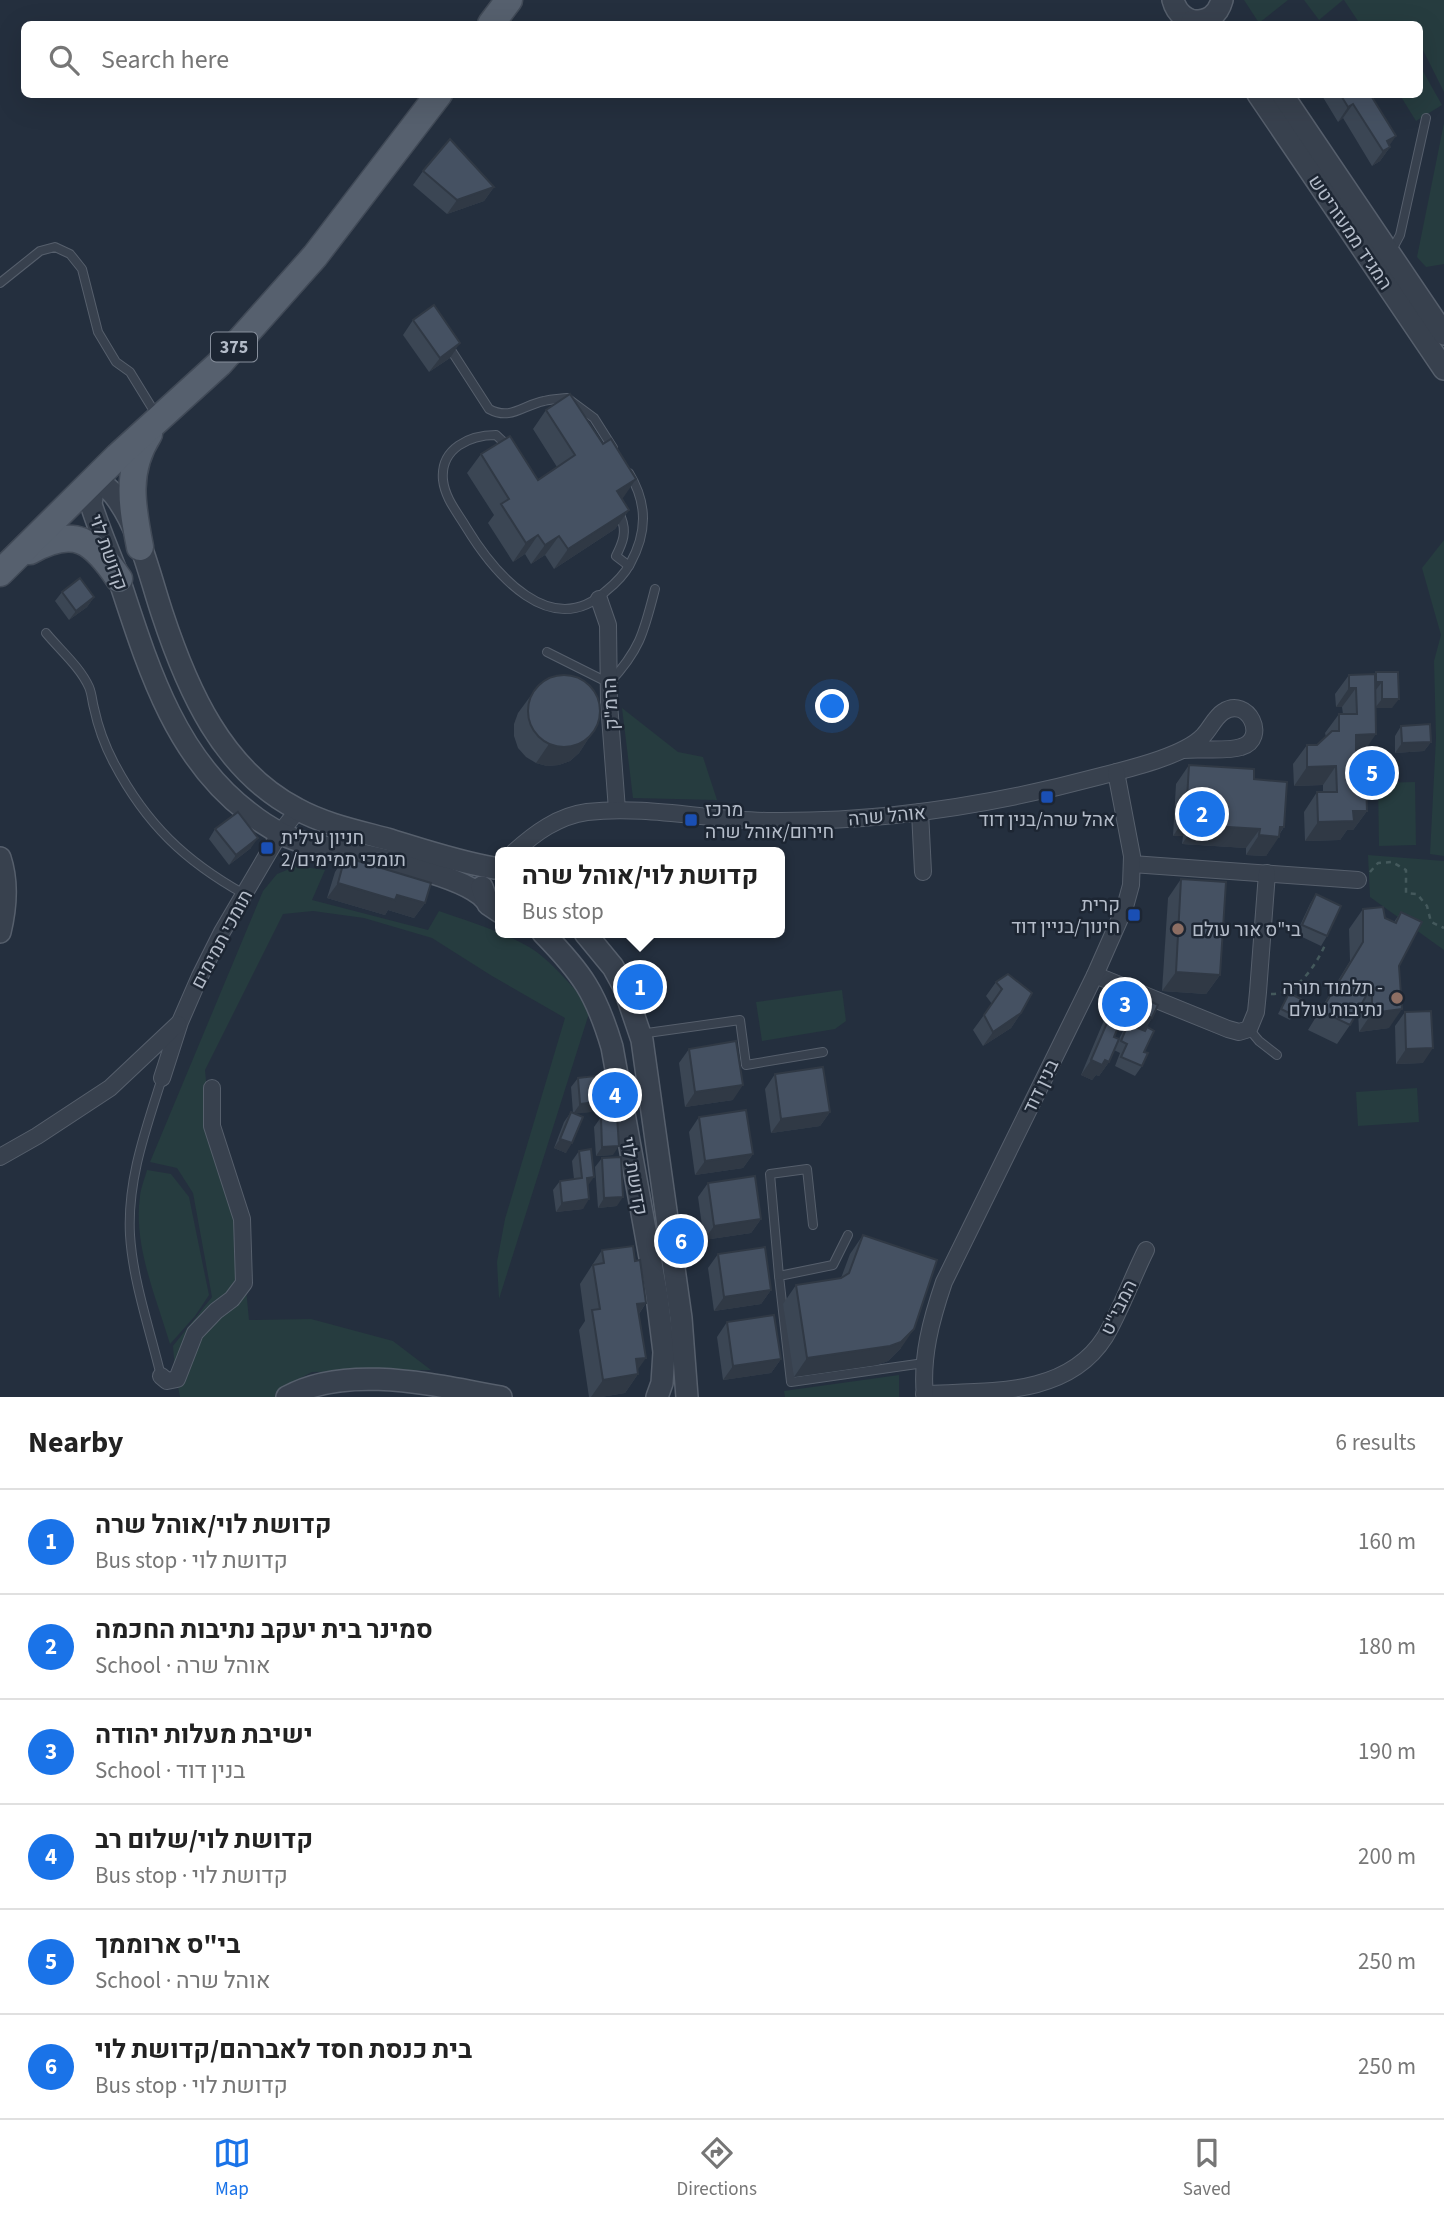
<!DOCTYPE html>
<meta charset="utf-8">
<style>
body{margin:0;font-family:"Source Sans 3",Heebo,sans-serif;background:#f6f6f6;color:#222}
.you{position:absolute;left:833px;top:707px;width:24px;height:24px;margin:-18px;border:5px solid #fff;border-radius:50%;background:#1a73e8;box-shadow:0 0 0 10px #1a73e833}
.badge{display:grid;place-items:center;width:46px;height:46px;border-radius:50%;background:#1a73e8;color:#fff;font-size:23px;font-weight:700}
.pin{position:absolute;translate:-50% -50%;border:4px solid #fff;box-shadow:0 2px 7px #0006}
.popup{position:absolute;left:495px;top:847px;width:290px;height:91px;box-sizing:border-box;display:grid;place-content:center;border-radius:10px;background:#fff;filter:drop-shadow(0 2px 5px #0005);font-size:23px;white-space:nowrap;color:#767676}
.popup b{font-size:26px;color:#222}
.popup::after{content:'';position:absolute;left:50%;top:100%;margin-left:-14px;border:14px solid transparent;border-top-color:#fff}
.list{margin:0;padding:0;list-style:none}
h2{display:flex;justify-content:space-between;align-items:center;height:91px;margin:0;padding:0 28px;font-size:30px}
h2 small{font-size:23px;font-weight:400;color:#767676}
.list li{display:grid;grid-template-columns:46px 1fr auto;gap:21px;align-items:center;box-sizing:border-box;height:105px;padding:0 28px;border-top:2px solid #e0e0e0}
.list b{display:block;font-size:26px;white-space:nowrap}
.list p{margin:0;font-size:23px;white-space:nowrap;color:#767676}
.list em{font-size:23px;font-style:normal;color:#767676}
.icon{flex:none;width:38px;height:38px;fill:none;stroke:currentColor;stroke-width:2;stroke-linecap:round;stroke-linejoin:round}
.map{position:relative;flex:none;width:1444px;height:1397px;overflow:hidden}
.search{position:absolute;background:#fff;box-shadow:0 7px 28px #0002;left:21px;right:21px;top:21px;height:77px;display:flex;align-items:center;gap:18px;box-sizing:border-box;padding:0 24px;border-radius:10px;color:#767676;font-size:26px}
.sheet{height:721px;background:#fff}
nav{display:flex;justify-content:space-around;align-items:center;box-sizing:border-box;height:98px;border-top:2px solid #e0e0e0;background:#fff;font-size:19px;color:#767676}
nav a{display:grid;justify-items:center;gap:4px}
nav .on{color:#1a73e8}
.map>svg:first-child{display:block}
.green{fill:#263c3f}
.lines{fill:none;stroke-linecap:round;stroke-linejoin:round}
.service-casing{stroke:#565f6c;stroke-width:10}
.minor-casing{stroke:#565f6c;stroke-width:18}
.tertiary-casing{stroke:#565f6c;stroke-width:24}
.primary-casing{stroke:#414a57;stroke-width:29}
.path{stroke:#44595c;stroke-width:2.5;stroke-dasharray:5 5;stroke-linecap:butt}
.service{stroke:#38414e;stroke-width:8}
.minor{stroke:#38414e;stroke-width:16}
.tertiary{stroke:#38414e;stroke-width:21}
.primary{stroke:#56606e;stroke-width:26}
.wall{fill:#3b4654;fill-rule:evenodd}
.shaded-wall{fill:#303945}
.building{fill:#455162;stroke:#303945;stroke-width:2}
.transit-dot{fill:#1a4fb4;stroke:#1d2633;stroke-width:2.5}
.education-dot{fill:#8d6e63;stroke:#1d2633;stroke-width:2.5}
.labels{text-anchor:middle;stroke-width:5;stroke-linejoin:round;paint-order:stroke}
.shield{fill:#1d2633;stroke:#878f9c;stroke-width:2}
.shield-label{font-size:18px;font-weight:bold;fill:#b4bcc9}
.street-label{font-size:19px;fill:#b4bcc9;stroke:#1d2633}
.poi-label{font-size:19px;fill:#b4bcc9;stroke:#1d2633;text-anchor:start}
</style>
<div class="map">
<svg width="1444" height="1397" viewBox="0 0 1444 1397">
<rect width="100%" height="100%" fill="#242f3e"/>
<!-- green -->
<g class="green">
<path d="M1244 0H1288L1259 23Z"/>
<path d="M1304 0H1343L1319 20Z"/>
<path d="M1344 0H1444V92L1420 44V24H1360Z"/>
<path d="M1420 66 1442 105 1416 121 1400 95 1420 94Z"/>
<path d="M1444 123V264L1426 267 1417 257Z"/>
<path d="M1444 540V856L1430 854 1436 738 1434 661 1441 635 1422 568Z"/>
<path d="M622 708 678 752 703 757 717 800 633 798Z"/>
<path d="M1415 782 1416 845 1379 846 1378 783Z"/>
<path d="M1368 855 1444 861V950L1370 897Z"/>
<path d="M297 866 325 870 312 900 428 930 439 911C468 921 503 932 529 947 550 959 574 989 591 1007L499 1299 497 1262 505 1219 565 1018 492 976 432 938 364 918 313 911 283 914 205 1070 213 1151 227 1174 243 1257 249 1320 311 1319 393 1341 431 1370 312 1372 287 1385 275 1397H180L175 1371 173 1346 212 1297 193 1193 177 1168 150 1162 263 891 277 874Z"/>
<path d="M842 990 846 1021 835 1029 762 1041 756 1002Z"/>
<path d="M1417 1088 1419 1122 1358 1126 1356 1092Z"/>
<path d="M147 1170 171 1174 189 1197 209 1295 195 1316 170 1344C156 1297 133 1245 140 1196 141 1187 145 1178 147 1170Z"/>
<path d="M899 1375V1397H785L784 1391Z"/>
</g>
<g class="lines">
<defs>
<g id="service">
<path d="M1392 250 1400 235 1426 118"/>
<path d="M0 283 40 251 55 247 70 254 82 269 98 332 116 362 130 372 157 416"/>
<path d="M449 347 489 409C511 421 523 405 544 401 552 399 560 399 567 398L594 418 613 448"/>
<path d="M510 448 496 435C470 435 440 448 443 480 445 498 457 512 466 527 494 573 551 642 606 591 616 583 624 575 630 564 647 533 648 504 629 473"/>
<path d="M621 517C627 532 623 542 616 556L629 566"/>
<path d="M46 633C60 650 80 667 89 687 92 694 92 701 94 708 98 727 105 746 114 763 146 824 185 861 244 894"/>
<path d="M547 652 609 683C640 650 644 632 655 589"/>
<path d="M1249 1029 1259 1041 1277 1055"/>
<path d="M640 1034 740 1020 746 1065 823 1052"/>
<path d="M848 1235 833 1265 779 1276 791 1382 924 1363"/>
<path d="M779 1276 770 1174 807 1169 813 1225"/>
<path d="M161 1376C150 1330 133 1282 130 1235 127 1180 146 1129 162 1078"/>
</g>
<g id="minor">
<path d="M599 599 608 625 609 703 617 810"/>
<path d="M920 812 923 872"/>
<path d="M514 852C535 833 558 816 587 812 648 805 711 821 772 821 884 822 993 805 1101 776 1128 769 1184 756 1203 736 1210 729 1215 717 1223 712 1248 695 1269 739 1241 747 1225 752 1200 748 1183 750"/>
<path d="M1132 864 1358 880"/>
<path d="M1095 975 1228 1029 1239 1032 1249 1029 1256 1012 1258 992 1267 873"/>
<path d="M162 1078 180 1022 200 976 222 932 280 833 298 810"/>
<path d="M0 1157 37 1136 110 1088 178 1024"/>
<path d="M161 1376 167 1381 177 1379 195 1333 216 1311 232 1299 244 1283 242 1219 212 1126V1088"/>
<path d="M924 1394C989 1391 1067 1397 1105 1337 1121 1310 1132 1278 1146 1250"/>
<path d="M925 1397C921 1357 931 1320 944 1282L1095 975 1125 907 1131 885 1132 856 1116 772"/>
</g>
<g id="tertiary">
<path d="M1173 0C1177 15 1186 19 1200 24"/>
<path d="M1192 21C1208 22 1218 15 1222 0"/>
<path d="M1258 94 1444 369"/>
<path d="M1282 94 1444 334"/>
<path d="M95 478 91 504C99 530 110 554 119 579 147 664 174 756 248 812 268 828 289 840 314 845 352 853 460 872 485 899"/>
<path d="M95 478C102 484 110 489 115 496 140 529 149 574 162 613 187 689 222 770 297 809 324 824 357 831 387 839 423 850 458 862 494 868"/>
<path d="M0 858C8 882 6 907 0 932"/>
<path d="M482 887 488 904 500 912"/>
<path d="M543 933C582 973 596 993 612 1047L657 1296 664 1352 662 1383 657 1397"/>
<path d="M585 933 613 967 624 987 642 1040 681 1318 687 1397"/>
<path d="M287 1397C348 1363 437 1386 501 1397"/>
</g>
<g id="primary">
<path d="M491 24 509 0"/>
<path d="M140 547C132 506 125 471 149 434"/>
<path d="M30 551C75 526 93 540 119 579"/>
<path d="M0 573 118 456 219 364 315 256 439 94"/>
</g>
</defs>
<!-- service casing -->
<use href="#service" class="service-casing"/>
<!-- minor casing -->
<use href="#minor" class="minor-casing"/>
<!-- tertiary casing -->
<use href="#tertiary" class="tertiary-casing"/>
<!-- primary casing -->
<use href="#primary" class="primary-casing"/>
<!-- path -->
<g class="path">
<path d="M1370 872 1378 863 1392 862 1406 870V893L1417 894 1427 906 1431 922 1444 928"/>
<path d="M1271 994C1297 995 1316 965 1325 945"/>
</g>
<!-- service -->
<use href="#service" class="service"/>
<!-- minor -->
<use href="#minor" class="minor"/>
<!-- tertiary -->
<use href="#tertiary" class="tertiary"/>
<!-- primary -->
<use href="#primary" class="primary"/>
</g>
<!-- wall -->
<g class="wall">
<path d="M1321 94H1370L1390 147 1380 161 1372 166 1343 118 1338 122Z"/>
<path d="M423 171 494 187 484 201 447 214 413 185Z"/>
<path d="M413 320 450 358 429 372 403 335Z"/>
<path d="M546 410 603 444 636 479 621 499 629 510 615 529 554 569 545 555 531 564 525 554 513 562 488 523 494 515 467 473 481 454 538 480 557 467 533 429Z"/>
<path d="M62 592 94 597 87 607 69 620 55 601Z"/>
<path d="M1376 672H1398L1392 708H1376L1365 750 1367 811 1353 830H1347L1340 840 1305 841 1304 812 1317 792H1323V785L1294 786 1293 764 1307 745H1317L1326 737 1325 733 1339 714H1343L1342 707H1336L1335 694 1349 675 1375 674Z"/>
<path d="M532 694 592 733 579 753 570 761 559 765 547 766 536 763 526 757 518 748 514 736V724L518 713Z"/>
<path d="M1401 726 1431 742 1424 751 1395 753V736Z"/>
<path d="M1189 765 1254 779 1284 827 1266 856 1246 855V848L1182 844 1183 836H1173L1176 784Z"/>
<path d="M215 829 251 848 229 865 209 839Z"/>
<path d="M345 857 425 903 414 918 388 910 385 915 327 898 335 872Z"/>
<path d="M1181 879 1220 975 1206 994 1162 991 1168 898Z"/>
<path d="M1316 894 1327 936 1321 946 1296 934 1310 904Z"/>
<path d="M1363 909 1394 922 1401 912 1399 966 1389 1028 1359 1032 1358 1010 1350 1025 1337 1044 1308 1030 1350 961 1349 929Z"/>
<path d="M1126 979 1144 998 1152 1018 1144 1031 1147 1027 1144 1052 1142 1066 1135 1076 1115 1066 1120 1053 1114 1050 1109 1062 1099 1076 1096 1075 1092 1080 1081 1075 1115 994ZM1117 1029 1123 1031 1114 1049V1037Z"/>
<path d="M996 982 1021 1013 1011 1028 983 1046 973 1030 992 1004 986 996Z"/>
<path d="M1289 993 1293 1015 1290 1020 1278 1014Z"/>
<path d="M1405 1012 1423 1063 1396 1064 1395 1026Z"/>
<path d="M689 1049 733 1100 685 1107 679 1063Z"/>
<path d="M775 1074 830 1112 820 1126 771 1133 765 1089Z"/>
<path d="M578 1078 597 1102 591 1112 574 1113 566 1153 554 1148 564 1122 571 1112 573 1113 571 1087Z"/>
<path d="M601 1117 613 1155 596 1156 594 1127Z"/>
<path d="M699 1117 753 1154 743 1168 695 1175 689 1132Z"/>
<path d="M579 1151 588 1186 583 1209 556 1212 553 1190 560 1181 574 1179 572 1161Z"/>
<path d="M602 1158 617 1206 598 1208 595 1167Z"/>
<path d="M708 1183 761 1219 751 1233 704 1240 698 1197Z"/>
<path d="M863 1235 901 1348 888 1361 877 1365 794 1377 783 1304 796 1285 841 1278 850 1254Z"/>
<path d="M602 1250 635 1261 646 1303 639 1314 638 1374 625 1393 601 1397H589L579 1330 585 1321 580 1284Z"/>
<path d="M718 1254 771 1290 761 1304 714 1311 708 1268Z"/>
<path d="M727 1322 781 1359 771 1373 723 1380 717 1337Z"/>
</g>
<!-- shaded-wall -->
<g class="shaded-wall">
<path d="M1353 104 1343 118 1338 122 1348 107Z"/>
<path d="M1396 136 1387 149 1390 147 1380 161 1372 166 1383 151 1387 141Z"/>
<path d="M494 187 484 201 447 214 457 200Z"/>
<path d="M460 343 450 358 429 372 440 358Z"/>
<path d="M636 479 623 498 603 511 617 491Z"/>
<path d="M629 510 615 529 554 569 568 549Z"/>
<path d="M538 535 525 554 513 562 526 543Z"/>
<path d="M559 536 545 555 531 564 545 545Z"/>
<path d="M94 597 87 607 69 620 76 611Z"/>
<path d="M1376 682H1382L1375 691 1370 692Z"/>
<path d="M1349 688H1356L1342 707H1336Z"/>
<path d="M1382 699H1399L1392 708H1375Z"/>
<path d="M592 733 579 753 570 761 559 765 547 766 536 763 549 744Z"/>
<path d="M1376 734 1363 753 1342 754 1356 735Z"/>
<path d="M1431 742 1424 751 1395 753 1402 743Z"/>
<path d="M1336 766 1323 785 1294 786 1307 767Z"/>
<path d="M1353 811H1367L1353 830H1347L1340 840 1305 841 1318 822Z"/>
<path d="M1186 817H1196L1183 836H1173Z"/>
<path d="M1195 825 1260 829 1246 848 1182 844Z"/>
<path d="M1280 827H1284L1277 836 1279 837 1266 856 1246 855 1259 835Z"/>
<path d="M258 838 251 848 229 865 236 855Z"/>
<path d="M338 883 397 895 425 903 414 918 388 910 385 915 327 898Z"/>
<path d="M1176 972 1220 975 1206 994 1162 991Z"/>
<path d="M1402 1009 1389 1028 1359 1032 1372 1013Z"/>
<path d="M1021 1013 1011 1028 983 1046 993 1032Z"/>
<path d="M1124 1013 1144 1015 1152 1018 1142 1033 1128 1024 1123 1031 1114 1027Z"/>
<path d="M1433 1048 1423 1063 1396 1064 1406 1049Z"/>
<path d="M1091 1060H1105L1109 1062 1099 1076 1096 1075 1092 1080 1081 1075Z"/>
<path d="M743 1085 733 1100 685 1107 695 1092Z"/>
<path d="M597 1102 591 1112 573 1114 580 1104Z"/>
<path d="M830 1112 820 1126 771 1133 781 1119Z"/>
<path d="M560 1139 572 1143 566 1153 554 1148Z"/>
<path d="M619 1146 613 1155 596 1156 602 1147Z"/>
<path d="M753 1154 743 1168 695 1175 705 1161Z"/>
<path d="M594 1177 587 1187V1178Z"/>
<path d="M623 1197 617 1206 598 1208 604 1198Z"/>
<path d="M589 1199 583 1209 556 1212 562 1203Z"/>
<path d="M761 1219 751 1233 704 1240 714 1226Z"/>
<path d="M771 1290 761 1304 714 1311 724 1297Z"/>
<path d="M646 1303 633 1322 637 1304Z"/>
<path d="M914 1329 901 1348 888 1361 877 1365 794 1377 807 1358Z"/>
<path d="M646 1358 634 1375 638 1374 625 1393 601 1397H591L603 1380 636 1359Z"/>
<path d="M781 1359 771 1373 723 1380 733 1366Z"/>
</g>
<!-- building -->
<g class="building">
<path d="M1340 94H1370L1396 136 1387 141 1390 147 1383 151 1353 104 1348 107Z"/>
<path d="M450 139 494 187 457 200 423 171Z"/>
<path d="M434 305 460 343 440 358 413 320Z"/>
<path d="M570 394 603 444 611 439 636 479 617 491 629 510 568 549 559 536 545 545 538 535 526 543 501 504 509 499 481 454 510 436 538 480 575 455 546 410Z"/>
<path d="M80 578 94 597 76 611 62 592Z"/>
<path d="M1376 672H1398L1399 699H1382V682H1376Z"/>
<path d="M1375 674 1376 734 1356 735V750H1365L1367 811H1353L1354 821 1318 822 1317 792H1337L1336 766 1307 767V745H1317L1332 731H1339V714H1357L1356 688H1349V675Z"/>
<circle cx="564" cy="711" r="36"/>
<path d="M1430 724 1431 742 1402 743 1401 726Z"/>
<path d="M1189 765 1254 769V779L1287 782 1284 827H1280L1279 837 1259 835 1260 829 1195 825 1196 817H1186Z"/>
<path d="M238 812 258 838 236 855 215 829Z"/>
<path d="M345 857 431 883 425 903 397 895 395 900 338 883Z"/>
<path d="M1181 879 1226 882 1220 975 1176 972Z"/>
<path d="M1316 894 1341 906 1327 936 1302 925Z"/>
<path d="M1383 907 1385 918 1396 923 1401 912 1422 922 1399 966 1402 1009 1372 1013V985L1350 1025 1321 1011 1363 942V909Z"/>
<path d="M1008 974 1032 993 1021 1013 993 1032 984 1015 1002 989 996 982Z"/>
<path d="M1126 979 1148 989 1144 998 1158 1005 1152 1018 1144 1015 1142 1020 1124 1013 1114 1037 1119 1039 1109 1062 1105 1060 1102 1065 1091 1060Z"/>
<path d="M1289 993 1301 999 1293 1015 1281 1009Z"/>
<path d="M1431 1011 1433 1048 1406 1049 1405 1012Z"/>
<path d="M1128 1024 1145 1031 1147 1027 1154 1031 1144 1052 1148 1053 1142 1066 1121 1057 1127 1044 1121 1041Z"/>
<path d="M736 1041 743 1085 695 1092 689 1049Z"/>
<path d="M823 1067 830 1112 781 1119 775 1074Z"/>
<path d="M595 1076 597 1102 580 1104 578 1078Z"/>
<path d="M746 1110 753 1154 705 1161 699 1117Z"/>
<path d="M571 1112 583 1117 572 1143 560 1139Z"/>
<path d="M617 1116 619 1146 602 1147 601 1117Z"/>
<path d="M591 1149 594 1177 587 1178 589 1199 562 1203 560 1181 582 1178 579 1151Z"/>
<path d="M621 1157 623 1197 604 1198 602 1158Z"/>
<path d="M755 1176 761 1219 714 1226 708 1183Z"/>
<path d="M863 1235 937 1260 914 1329 901 1342 890 1346 807 1358 796 1285 841 1278 849 1273Z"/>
<path d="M633 1246 635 1261 640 1260 646 1303 637 1304 646 1358 636 1359 638 1374 603 1380 592 1310 600 1309 593 1265 604 1263 602 1250Z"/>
<path d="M765 1247 771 1290 724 1297 718 1254Z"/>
<path d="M774 1315 781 1359 733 1366 727 1322Z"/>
</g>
<!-- markers -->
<g class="transit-dot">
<rect x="1040" y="790" width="14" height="14" rx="3.5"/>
<rect x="684" y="813" width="14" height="14" rx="3.5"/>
<rect x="260" y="841" width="14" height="14" rx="3.5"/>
<rect x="1127" y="908" width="14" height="14" rx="3.5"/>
</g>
<g class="education-dot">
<circle cx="1178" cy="929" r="7"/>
<circle cx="1397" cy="998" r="7"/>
</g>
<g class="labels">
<!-- shield labels -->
<rect class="shield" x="211" y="332.5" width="46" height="29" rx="5"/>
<g class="shield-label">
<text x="234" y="353">375</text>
</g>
<!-- street labels -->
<g class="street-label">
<text transform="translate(1351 232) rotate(56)" y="7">המגיד ממעזריטש</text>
<text transform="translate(109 552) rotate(70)" y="7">קדושת לוי</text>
<text transform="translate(610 704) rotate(-93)" y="7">הרמ"ק</text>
<text transform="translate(887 815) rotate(-5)" y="7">אוהל שרה</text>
<text transform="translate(221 939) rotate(-62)" y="7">תומכי תמימים</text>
<text transform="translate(1040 1086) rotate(-64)" y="7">בנין דוד</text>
<text transform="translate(635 1176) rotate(80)" y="7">קדושת לוי</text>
<text transform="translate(1118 1307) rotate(-64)" y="7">המבי"ט</text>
</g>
<!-- poi labels -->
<g class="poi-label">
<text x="705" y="816">מרכז<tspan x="705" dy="22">חירום/אוהל שרה</tspan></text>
<text x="1047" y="826" text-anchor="middle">אהל שרה/בנין דוד</text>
<text x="281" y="844">חניון עילית<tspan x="281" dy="22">2/תומכי תמימים</tspan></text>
<text x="1120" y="911" text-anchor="end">קרית<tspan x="1120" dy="22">חינוך/בניין דוד</tspan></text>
<text x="1192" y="936">בי"ס אור עולם</text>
<text x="1383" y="994" text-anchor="end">תלמוד תורה -<tspan x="1383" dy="22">נתיבות עולם</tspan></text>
</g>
</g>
</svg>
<div class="you"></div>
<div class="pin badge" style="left:640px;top:987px">1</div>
<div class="popup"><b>קדושת לוי/אוהל שרה</b>Bus stop</div>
<div class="pin badge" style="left:1202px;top:814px">2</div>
<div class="pin badge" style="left:1125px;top:1004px">3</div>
<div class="pin badge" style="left:615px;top:1095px">4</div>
<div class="pin badge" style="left:1372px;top:773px">5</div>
<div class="pin badge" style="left:681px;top:1241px">6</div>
<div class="search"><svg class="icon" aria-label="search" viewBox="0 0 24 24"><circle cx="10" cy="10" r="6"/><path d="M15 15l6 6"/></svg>Search here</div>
</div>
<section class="sheet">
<h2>Nearby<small>6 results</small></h2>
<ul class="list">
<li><span class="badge">1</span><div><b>קדושת לוי/אוהל שרה</b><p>Bus stop · קדושת לוי</p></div><em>160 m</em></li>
<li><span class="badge">2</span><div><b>סמינר בית יעקב נתיבות החכמה</b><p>School · אוהל שרה</p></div><em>180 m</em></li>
<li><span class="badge">3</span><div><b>ישיבת מעלות יהודה</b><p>School · בנין דוד</p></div><em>190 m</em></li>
<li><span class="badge">4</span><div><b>קדושת לוי/שלום רב</b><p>Bus stop · קדושת לוי</p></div><em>200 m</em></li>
<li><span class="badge">5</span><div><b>בי&quot;ס ארוממך</b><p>School · אוהל שרה</p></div><em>250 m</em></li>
<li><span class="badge">6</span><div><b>בית כנסת חסד לאברהם/קדושת לוי</b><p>Bus stop · קדושת לוי</p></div><em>250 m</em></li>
</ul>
</section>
<nav>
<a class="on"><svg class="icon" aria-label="map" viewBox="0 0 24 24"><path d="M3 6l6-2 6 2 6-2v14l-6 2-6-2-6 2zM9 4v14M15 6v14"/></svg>Map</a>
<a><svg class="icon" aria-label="directions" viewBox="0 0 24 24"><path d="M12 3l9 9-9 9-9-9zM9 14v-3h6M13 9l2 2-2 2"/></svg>Directions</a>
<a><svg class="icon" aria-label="saved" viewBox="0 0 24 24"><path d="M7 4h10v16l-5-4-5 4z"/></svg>Saved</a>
</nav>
